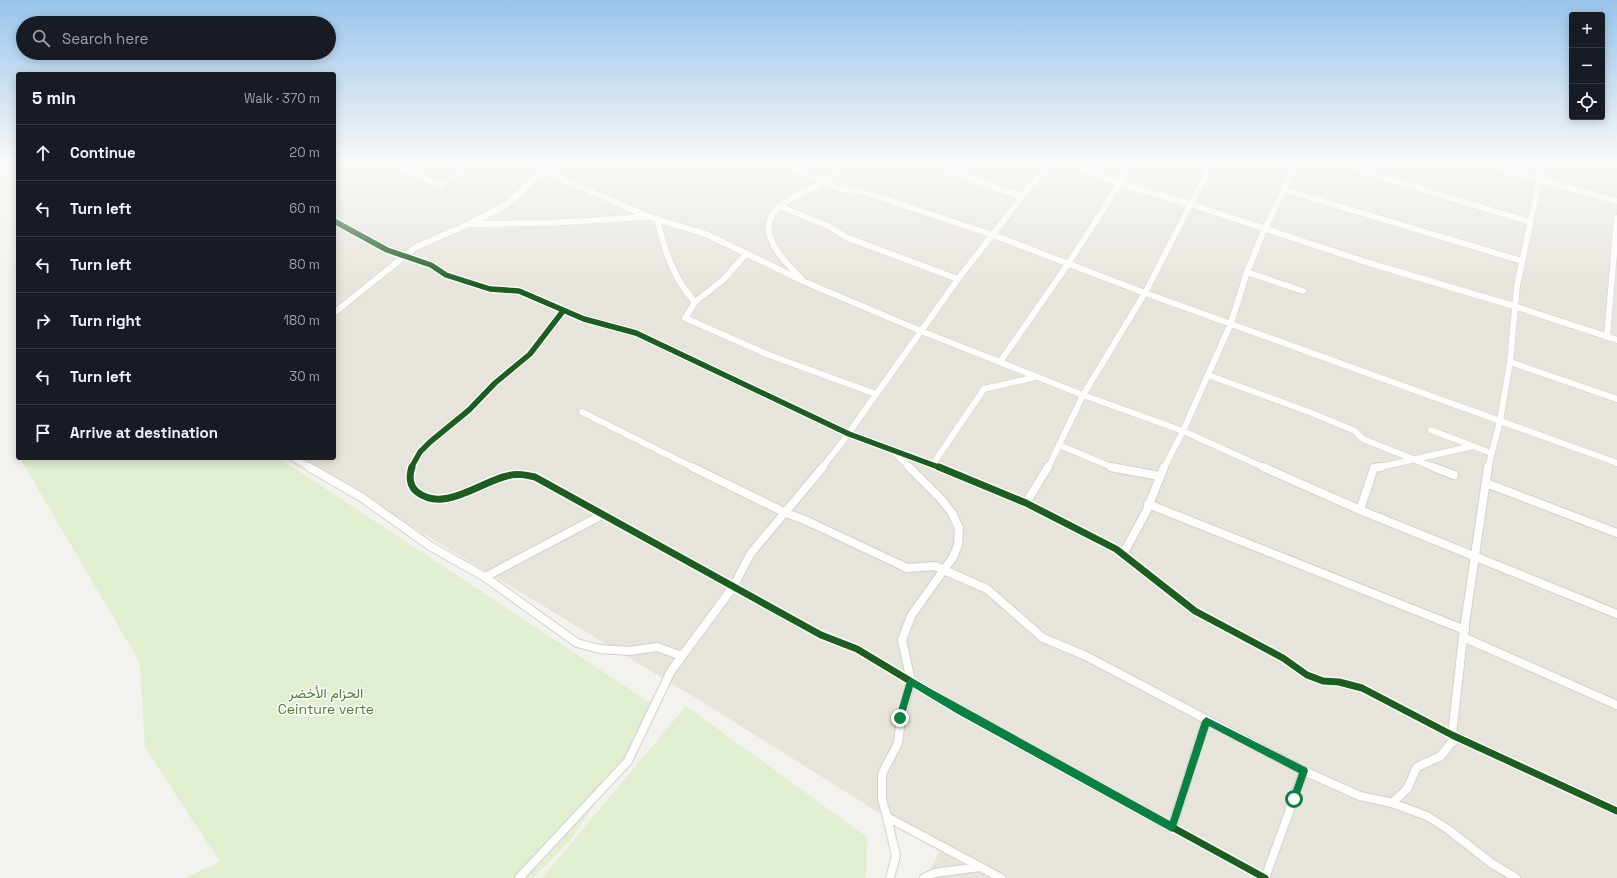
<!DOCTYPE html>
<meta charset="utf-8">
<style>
body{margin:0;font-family:"Space Grotesk",Vazirmatn,sans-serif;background:#20242c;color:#f1f3f6}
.controls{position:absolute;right:12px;top:12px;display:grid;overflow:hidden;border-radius:4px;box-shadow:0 2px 10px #0003}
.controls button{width:36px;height:36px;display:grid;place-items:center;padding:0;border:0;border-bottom:1px solid #363941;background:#171b24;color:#f1f3f6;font:20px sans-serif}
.stop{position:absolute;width:12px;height:12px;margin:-9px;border:3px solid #0b8043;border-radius:50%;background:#fff}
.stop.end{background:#0b8043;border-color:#fff;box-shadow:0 1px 4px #0008}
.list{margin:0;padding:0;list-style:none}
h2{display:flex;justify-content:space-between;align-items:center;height:52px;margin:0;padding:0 16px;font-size:17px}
h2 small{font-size:13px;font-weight:400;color:#9ea1a6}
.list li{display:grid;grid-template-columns:26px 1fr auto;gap:12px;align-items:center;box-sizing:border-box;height:56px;padding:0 16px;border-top:1px solid #363941}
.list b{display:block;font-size:15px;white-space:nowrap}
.list em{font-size:13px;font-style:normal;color:#9ea1a6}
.icon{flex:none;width:22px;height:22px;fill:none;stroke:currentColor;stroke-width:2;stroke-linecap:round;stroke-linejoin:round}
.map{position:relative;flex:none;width:1617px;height:878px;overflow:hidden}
.search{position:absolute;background:#171b24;box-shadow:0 2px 10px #0003;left:16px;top:16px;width:320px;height:44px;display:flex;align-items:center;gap:10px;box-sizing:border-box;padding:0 14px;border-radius:22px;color:#9ea1a6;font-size:15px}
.panel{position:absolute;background:#171b24;box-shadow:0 2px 10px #0003;left:16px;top:72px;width:320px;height:388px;border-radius:4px}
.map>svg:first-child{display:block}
.residential{fill:#e7e4dc}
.green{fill:#e1eecf}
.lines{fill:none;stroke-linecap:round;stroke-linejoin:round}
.street-far1-casing{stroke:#d2d0cb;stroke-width:7}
.street-casing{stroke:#d2d0cb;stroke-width:10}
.street-far1{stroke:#fdfdfc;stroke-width:6}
.street{stroke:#fdfdfc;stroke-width:8}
.cycleway-far1-casing{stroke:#fff;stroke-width:8}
.cycleway-casing{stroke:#fff;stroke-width:10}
.cycleway-far1{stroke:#1b5e20;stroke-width:5.5}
.cycleway{stroke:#1b5e20;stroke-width:7}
.route{fill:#0b8043}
.labels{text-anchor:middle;stroke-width:3;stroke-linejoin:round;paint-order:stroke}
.near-park-label{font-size:14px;fill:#4a7f2a;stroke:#fff}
</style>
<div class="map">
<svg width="1617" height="878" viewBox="0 0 1617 878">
<rect width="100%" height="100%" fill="#f4f2ee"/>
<!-- residential -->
<path class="residential" d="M334 163H1617V878H926L940 851 704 703 404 522 282 458H334V210L340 205 334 201Z"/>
<!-- green -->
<g class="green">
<path d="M20 458H279L658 708 570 841 533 878H184L220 862 145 748 140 663Z"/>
<path d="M686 706 867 837 866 878H542Z"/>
</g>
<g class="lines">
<defs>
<g id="street-far1">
<path d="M389 163 441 185 475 163"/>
<path d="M527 163 649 217 706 234 805 282 921 331 1083 395 1183 431 1265 468"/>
<path d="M779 163 841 189 860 191 993 235 1145 293 1617 463"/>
<path d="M928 163 1022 197"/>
<path d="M1067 163 1121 184 1190 204 1369 263 1514 306 1617 340"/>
<path d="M1336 163 1530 222"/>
<path d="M1479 163 1617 201"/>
<path d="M1285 190 1522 261"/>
<path d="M779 206 828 226 848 238 958 279"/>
<path d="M657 219C664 249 674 280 695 302L685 318 769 355 876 394"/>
<path d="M334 221 387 250 431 265 446 275 490 289 519 291 584 319 636 333 849 434 941 468"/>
<path d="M473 224 550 223 647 217"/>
<path d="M1247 272 1303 291"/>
<path d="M801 278C780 257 749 226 785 202 798 194 813 189 826 180 833 175 838 169 844 163"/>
<path d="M695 302 723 280 746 254"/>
<path d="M334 313 416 247 469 224 506 205 544 170"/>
<path d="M1607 337 1617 218"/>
<path d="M1000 362 1068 264 1133 163"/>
<path d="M1510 362 1617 399"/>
<path d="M1208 375 1312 413 1355 431 1363 439 1435 468"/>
<path d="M582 412 694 468"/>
<path d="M1431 430 1491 453"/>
<path d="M1059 445 1114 468"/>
<path d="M893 451 910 468"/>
<path d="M294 458 310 468"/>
<path d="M933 464 984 389 1036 377"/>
<path d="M411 468 420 452 430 442 469 410 495 383 530 354 563 311"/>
<path d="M822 468 843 441 958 279 1047 165 1051 163"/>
<path d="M1048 468 1083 395 1145 293 1212 163"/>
<path d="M1164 468 1183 431 1231 323 1247 272 1265 228 1297 163"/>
<path d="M1376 468 1473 446"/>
<path d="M1488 468 1500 421 1510 362 1517 286 1543 163"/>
</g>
<g id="street">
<path d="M309 467 361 497 430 546 485 577 577 643 600 649 629 651 657 647 682 656"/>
<path d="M412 467C409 475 409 486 417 492 444 513 480 482 507 476 517 473 526 475 535 477L821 635 857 649 960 711 1265 878"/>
<path d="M692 467 786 513 805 520 907 568 935 566 987 589 1043 638 1086 656 1304 771 1360 796 1392 803 1427 816 1449 830 1491 863 1516 878"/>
<path d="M939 467 1026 503 1116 549 1195 611 1283 658 1307 675 1323 681 1339 682 1362 688 1452 735 1617 811"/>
<path d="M1111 467 1159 476"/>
<path d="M1263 467 1360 510 1617 614"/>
<path d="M1433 467 1454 475"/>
<path d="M1486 483 1617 533"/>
<path d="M1026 503 1048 467"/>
<path d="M1148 504 1465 630"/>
<path d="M1360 510 1374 468 1381 467"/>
<path d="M1123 554 1146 512 1164 467"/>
<path d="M485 577 602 515"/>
<path d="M1463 637 1617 705"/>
<path d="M1452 735 1463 637 1488 467"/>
<path d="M1392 803 1407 789 1417 767 1441 756 1450 744 1459 737"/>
<path d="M887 817 882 799V774L898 743 901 718 911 681 902 640 911 616 953 557 958 545 959 528 952 513 941 499 909 467"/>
<path d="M1172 827 1206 721"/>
<path d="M519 878 628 761 671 671 733 587 751 553 823 467"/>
<path d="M890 878 896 856 887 817 1001 878"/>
<path d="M924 878 934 873 980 867"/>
<path d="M1265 878 1304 771"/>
</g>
</defs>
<!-- street-far1 casing -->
<use href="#street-far1" class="street-far1-casing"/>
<!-- street casing -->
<use href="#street" class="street-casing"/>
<!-- street-far1 -->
<use href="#street-far1" class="street-far1"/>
<!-- street -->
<use href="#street" class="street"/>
<defs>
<g id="cycleway-far1">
<path d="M334 221 387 250 431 265 446 275 490 289 519 291 584 319 636 333 849 434 941 468"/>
<path d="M411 468 420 452 430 442 469 410 495 383 530 354 563 311"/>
</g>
<g id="cycleway">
<path d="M412 467C409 475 409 486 417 492 444 513 480 482 507 476 517 473 526 475 535 477L821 635 857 649 960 711 1265 878"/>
<path d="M939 467 1026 503 1116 549 1195 611 1283 658 1307 675 1323 681 1339 682 1362 688 1452 735 1617 811"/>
</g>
</defs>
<!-- cycleway-far1 casing -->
<use href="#cycleway-far1" class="cycleway-far1-casing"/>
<!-- cycleway casing -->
<use href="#cycleway" class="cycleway-casing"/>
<!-- cycleway-far1 -->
<use href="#cycleway-far1" class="cycleway-far1"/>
<!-- cycleway -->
<use href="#cycleway" class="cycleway"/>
</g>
<!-- sky -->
<linearGradient id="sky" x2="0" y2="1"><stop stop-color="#98c4ec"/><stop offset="0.57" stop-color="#faf9f7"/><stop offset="1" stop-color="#faf9f7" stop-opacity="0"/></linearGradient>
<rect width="1617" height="286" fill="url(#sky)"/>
<!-- route -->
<path class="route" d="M911 678 1170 821 1202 721 1206 717 1307 768 1308 771 1297 802H1291L1290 799 1299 773 1209 726 1176 827 1172 832 958 714 913 687 903 721H898L896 718 907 681Z"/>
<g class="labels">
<!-- near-park labels -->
<g class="near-park-label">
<text x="326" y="698">الحزام الأخضر<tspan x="326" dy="16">Ceinture verte</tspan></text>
</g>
</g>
</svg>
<div class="controls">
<button>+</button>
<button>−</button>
<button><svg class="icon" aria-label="locate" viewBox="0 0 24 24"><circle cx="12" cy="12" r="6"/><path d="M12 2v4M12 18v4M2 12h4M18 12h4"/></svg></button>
</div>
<div class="stop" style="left:1294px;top:799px"></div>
<div class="stop end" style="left:900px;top:718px"></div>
<div class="search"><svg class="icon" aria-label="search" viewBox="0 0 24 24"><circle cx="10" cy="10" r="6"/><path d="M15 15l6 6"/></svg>Search here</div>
<section class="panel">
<h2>5 min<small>Walk · 370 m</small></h2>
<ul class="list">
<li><svg class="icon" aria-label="ahead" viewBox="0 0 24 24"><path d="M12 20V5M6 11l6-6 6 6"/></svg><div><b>Continue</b></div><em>20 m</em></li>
<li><svg class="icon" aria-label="left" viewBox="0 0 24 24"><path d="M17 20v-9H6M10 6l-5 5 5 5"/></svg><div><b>Turn left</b></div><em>60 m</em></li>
<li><svg class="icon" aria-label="left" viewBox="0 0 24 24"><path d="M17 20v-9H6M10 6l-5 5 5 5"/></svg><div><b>Turn left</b></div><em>80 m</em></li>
<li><svg class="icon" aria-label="right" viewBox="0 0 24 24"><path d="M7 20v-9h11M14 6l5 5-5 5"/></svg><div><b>Turn right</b></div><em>180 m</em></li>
<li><svg class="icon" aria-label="left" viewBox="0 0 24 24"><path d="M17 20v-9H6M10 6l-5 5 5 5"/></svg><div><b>Turn left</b></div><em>30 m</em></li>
<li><svg class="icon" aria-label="arrive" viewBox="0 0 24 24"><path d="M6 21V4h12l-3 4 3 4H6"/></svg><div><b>Arrive at destination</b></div></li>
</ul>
</section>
</div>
